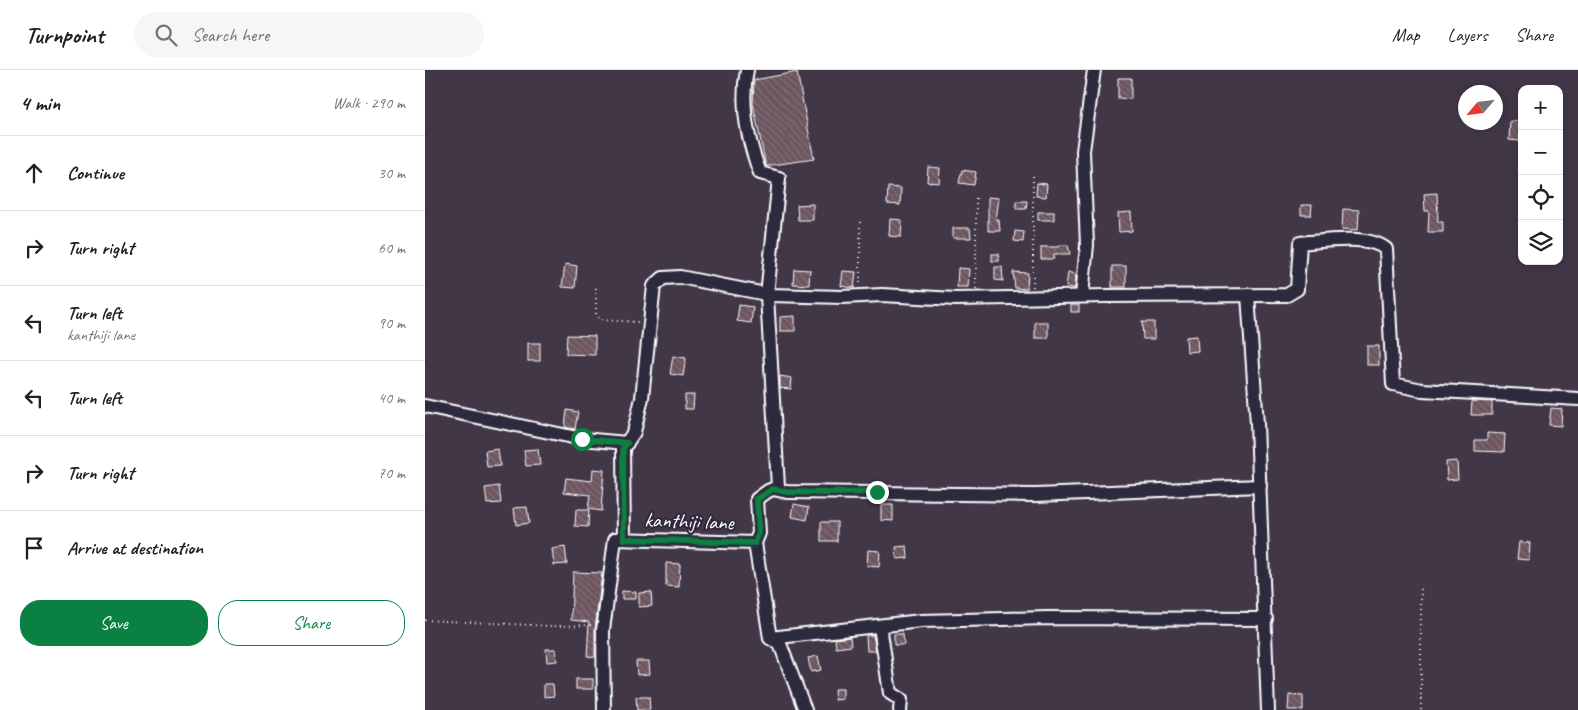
<!DOCTYPE html>
<meta charset="utf-8">
<style>
body{margin:0;font-family:Caveat,sans-serif;background:#f6f6f6;color:#202124}
.controls{position:absolute;right:15px;top:15px;display:grid;overflow:hidden;border-radius:10px;box-shadow:0 2px 8px #0003}
.controls button{width:45px;height:45px;display:grid;place-items:center;padding:0;border:0;border-bottom:1px solid #e0e0e0;background:#fff;color:#202124;font:25px sans-serif}
.compass{position:absolute;left:1033px;top:15px;width:45px;height:45px;border-radius:50%;background:#fff;box-shadow:0 2px 8px #0003;rotate:242deg}
.stop{position:absolute;width:15px;height:15px;margin:-11px;border:4px solid #0b8043;border-radius:50%;background:#fff}
.stop.end{background:#0b8043;border-color:#fff;box-shadow:0 1px 5px #0008}
.list{margin:0;padding:0;list-style:none}
h2{display:flex;justify-content:space-between;align-items:center;height:65px;margin:0;padding:0 20px;font-size:21px}
h2 small{font-size:16px;font-weight:400;color:#757577}
.list li{display:grid;grid-template-columns:32px 1fr auto;gap:15px;align-items:center;box-sizing:border-box;height:75px;padding:0 20px;border-top:1px solid #e0e0e0}
.list b{display:block;font-size:19px;white-space:nowrap}
.list p{margin:0;font-size:16px;white-space:nowrap;color:#757577}
.list em{font-size:16px;font-style:normal;color:#757577}
.actions{display:flex;gap:10px;padding:15px 20px}
.actions a{flex:1;padding:11px 0;border:1px solid #0b8043;border-radius:20px;text-align:center;font-size:18px;color:#0b8043}
.actions .main{background:#0b8043;color:#fff}
.icon{flex:none;width:28px;height:28px;fill:none;stroke:currentColor;stroke-width:2;stroke-linecap:round;stroke-linejoin:round}
.map{position:relative;flex:none;width:1153px;height:640px;overflow:hidden}
header{display:flex;align-items:center;gap:30px;box-sizing:border-box;height:70px;padding:0 25px;background:#fff;border-bottom:1px solid #e0e0e0}
header strong{font-size:24px}
nav{display:flex;gap:28px;margin-inline-start:auto;font-size:18px}
.search{width:350px;height:45px;background:#f6f6f6;display:flex;align-items:center;gap:12px;box-sizing:border-box;padding:0 18px;border-radius:28px;color:#757577;font-size:19px}
main{display:flex}
aside{flex:1;background:#fff}
.map>svg:first-child{display:block}
.building{fill:url(#building-back-hatch);stroke:#fff}
.lines{fill:none;stroke-linecap:round;stroke-linejoin:round}
.street-casing{stroke:#fff;stroke-width:16}
.path{stroke:#fff;stroke-width:2;stroke-dasharray:1 4;stroke-linecap:butt}
.street{stroke:#2f2a3d;stroke-width:12}
.route{stroke:#0b8043;stroke-width:6}
.labels{text-anchor:middle;stroke-width:4;stroke-linejoin:round;paint-order:stroke}
.street-label{font-size:21px;fill:#fff;stroke:#2f2a3d}
</style>
<header>
<strong>Turnpoint</strong>
<div class="search"><svg class="icon" aria-label="search" viewBox="0 0 24 24"><circle cx="10" cy="10" r="6"/><path d="M15 15l6 6"/></svg>Search here</div>
<nav><a>Map</a><a>Layers</a><a>Share</a></nav>
</header>
<main>
<aside>
<h2>4 min<small>Walk · 290 m</small></h2>
<ul class="list">
<li><svg class="icon" aria-label="ahead" viewBox="0 0 24 24"><path d="M12 20V5M6 11l6-6 6 6"/></svg><div><b>Continue</b></div><em>30 m</em></li>
<li><svg class="icon" aria-label="right" viewBox="0 0 24 24"><path d="M7 20v-9h11M14 6l5 5-5 5"/></svg><div><b>Turn right</b></div><em>60 m</em></li>
<li><svg class="icon" aria-label="left" viewBox="0 0 24 24"><path d="M17 20v-9H6M10 6l-5 5 5 5"/></svg><div><b>Turn left</b><p>kanthiji lane</p></div><em>90 m</em></li>
<li><svg class="icon" aria-label="left" viewBox="0 0 24 24"><path d="M17 20v-9H6M10 6l-5 5 5 5"/></svg><div><b>Turn left</b></div><em>40 m</em></li>
<li><svg class="icon" aria-label="right" viewBox="0 0 24 24"><path d="M7 20v-9h11M14 6l5 5-5 5"/></svg><div><b>Turn right</b></div><em>70 m</em></li>
<li><svg class="icon" aria-label="arrive" viewBox="0 0 24 24"><path d="M6 21V4h12l-3 4 3 4H6"/></svg><div><b>Arrive at destination</b></div></li>
</ul>
<div class="actions"><a class="main">Save</a><a>Share</a></div>
</aside>
<div class="map">
<svg width="1153" height="640" viewBox="0 0 1153 640">
<defs>
<pattern id="building-back-hatch" width="6" height="6" patternUnits="userSpaceOnUse" patternTransform="scale(1.25)"><rect width="6" height="6" fill="#6c545f"/><path d="M-1 5l2 2M0 0l6 6M5-1l2 2" fill="none" stroke="#826e77"/></pattern>
</defs>
<rect width="100%" height="100%" fill="#413747"/>
<filter id="ink" filterUnits="userSpaceOnUse"><feTurbulence type="fractalNoise" baseFrequency=".02" numOctaves="2"/><feDisplacementMap in="SourceGraphic" scale="10" xChannelSelector="R" yChannelSelector="G"/><feConvolveMatrix kernelMatrix="1 2 1 2 8 2 1 2 1" color-interpolation-filters="sRGB"/></filter>
<g filter="url(#ink)">
<!-- building -->
<g class="building">
<path d="M372 2 389 89 341 96 328 34 329 10Z"/>
<path d="M693 8H706V29L693 28Z"/>
<path d="M1085 51 1096 52 1095 71 1084 70Z"/>
<path d="M503 97 515 98 514 113 502 112Z"/>
<path d="M537 100 551 102 549 115 534 113Z"/>
<path d="M612 113 622 114 621 127 611 126Z"/>
<path d="M463 117 476 118 475 135 462 134Z"/>
<path d="M1012 123 1013 152H1018V162H1003L1004 141H1000L999 124Z"/>
<path d="M563 127 574 128 571 150H574L575 161H563Z"/>
<path d="M591 131H602L601 139H591Z"/>
<path d="M388 134V150H373L372 135Z"/>
<path d="M876 135H887L886 145H876Z"/>
<path d="M918 139 934 140 933 160 917 159Z"/>
<rect x="613" y="142" width="16" height="8"/>
<path d="M706 142 707 161 694 162 693 143Z"/>
<path d="M465 149 477 150 476 167 464 166Z"/>
<path d="M528 158H545L546 168H528Z"/>
<path d="M590 161 599 162 598 172 589 171Z"/>
<path d="M634 175H643L645 184H629V189H616V177H634Z"/>
<rect x="567" y="184" width="7" height="7"/>
<path d="M140 194 152 196 150 218 137 217Z"/>
<rect x="687" y="196" width="14" height="21"/>
<path d="M570 197H577L578 211 570 210Z"/>
<path d="M533 198 544 199 543 217H532Z"/>
<path d="M369 199 385 200 384 215 368 214Z"/>
<path d="M418 201 431 202 429 218 416 216Z"/>
<path d="M588 202 603 203 602 219 590 218Z"/>
<path d="M643 202 651 204 650 218 641 217Z"/>
<path d="M314 235 328 237 326 253 312 251Z"/>
<rect x="646" y="235" width="8" height="7"/>
<path d="M370 246V261H355V247Z"/>
<rect x="610" y="252" width="13" height="16"/>
<path d="M717 252H729V269H718Z"/>
<path d="M142 265 170 266V285L141 284Z"/>
<path d="M772 266 773 281 762 282 761 267Z"/>
<rect x="103" y="273" width="12" height="18"/>
<rect x="942" y="276" width="12" height="19"/>
<path d="M248 286 261 288 258 306 245 304Z"/>
<path d="M355 306 367 308 366 319 355 318Z"/>
<path d="M260 325H269L268 339H260Z"/>
<path d="M1047 331 1067 332V345H1046Z"/>
<path d="M1126 338 1137 339 1136 356 1124 355Z"/>
<path d="M142 340 153 342 150 359 140 357Z"/>
<path d="M1062 363 1080 364 1079 382 1050 381V370H1062Z"/>
<path d="M73 379 75 396 62 397 60 381Z"/>
<path d="M113 379 115 395 101 396 99 380Z"/>
<path d="M1032 391 1033 409 1022 410 1021 392Z"/>
<path d="M168 399 179 400 176 441 163 439 165 425 139 422 141 408 167 411Z"/>
<path d="M74 416 76 433 62 434 60 418Z"/>
<path d="M369 434 384 437 382 450 367 447Z"/>
<path d="M456 435H468V451L456 450Z"/>
<path d="M102 437 104 453 91 455 89 438Z"/>
<path d="M151 440H164L163 457 150 456Z"/>
<rect x="396" y="452" width="16" height="19"/>
<path d="M1094 472 1105 473 1104 490 1092 489Z"/>
<path d="M482 476 483 488 472 489 471 477Z"/>
<path d="M140 477 142 494 129 495 127 479Z"/>
<path d="M443 480 455 481 454 497 442 496Z"/>
<path d="M241 493 255 494 254 517 241 516Z"/>
<path d="M148 502 177 503 170 559V587L162 586 164 552 146 550Z"/>
<path d="M197 521 211 522V529H197Z"/>
<path d="M226 522 227 536 214 537V523Z"/>
<path d="M469 564H478L479 575H469Z"/>
<path d="M441 565H448L451 581H442Z"/>
<path d="M425 567 426 576 411 578 410 569Z"/>
<path d="M121 579H131L132 591 122 592Z"/>
<path d="M393 586 396 600 386 602 383 588Z"/>
<path d="M211 591H224L225 604 212 605Z"/>
<rect x="151" y="609" width="17" height="10"/>
<path d="M119 614H128L129 626 119 627Z"/>
<path d="M409 619H418V629L410 630Z"/>
<path d="M864 625 878 626V640H863Z"/>
<path d="M211 627H224L225 640H212Z"/>
</g>
<g class="lines">
<defs>
<g id="street">
<path d="M322 0C315 34 323 71 335 103L354 108 342 225 353 417 343 421 332 429 334 463 330 473"/>
<path d="M823 225 832 354 843 640"/>
<path d="M657 226 662 175 658 81 669 0"/>
<path d="M0 336 157 369 202 373"/>
<path d="M348 419 362 422 611 425 835 416"/>
<path d="M199 469 198 378 209 362 217 328 229 216 238 208 255 207 346 225 417 227 457 225 531 229 680 226 862 225 872 219 875 173C898 171 943 164 961 179L968 314 997 320 1153 329"/>
<path d="M455 556 465 623 476 630 475 640"/>
<path d="M345 568 496 551 622 548 841 549"/>
<path d="M179 640 178 560 190 469 330 473 345 568 355 574 380 640"/>
</g>
</defs>
<!-- street casing -->
<use href="#street" class="street-casing"/>
<!-- path -->
<g class="path">
<path d="M435 152V216"/>
<path d="M608 217V105"/>
<path d="M171 218V244L175 250 214 252"/>
<path d="M551 219V124"/>
<path d="M0 550 127 556 169 555"/>
<path d="M996 640V517"/>
</g>
<!-- street -->
<use href="#street" class="street"/>
</g>
</g>
<g class="lines" filter="url(#ink)">
<!-- route -->
<path class="route" d="M157 369 202 373 198 378 199 469 330 473 334 463 332 429 348 419 362 422 404 423 452 422"/>
</g>
<g class="labels">
<!-- street labels -->
<g class="street-label">
<text transform="translate(264 451) rotate(2)" y="7">kanthiji lane</text>
</g>
</g>
</svg>
<div class="controls">
<button>+</button>
<button>−</button>
<button><svg class="icon" aria-label="locate" viewBox="0 0 24 24"><circle cx="12" cy="12" r="6"/><path d="M12 2v4M12 18v4M2 12h4M18 12h4"/></svg></button>
<button><svg class="icon" aria-label="layers" viewBox="0 0 24 24"><path d="M12 4l9 5-9 5-9-5zM3 14l9 5 9-5"/></svg></button>
</div>
<svg class="compass" viewBox="-18 -18 36 36"><path d="M0-13l5 13h-10z" fill="#e53935"/><path d="M0 13l5-13h-10z" fill="#757577"/></svg>
<div class="stop" style="left:157px;top:369px"></div>
<div class="stop end" style="left:452px;top:422px"></div>
</div>
</main>
